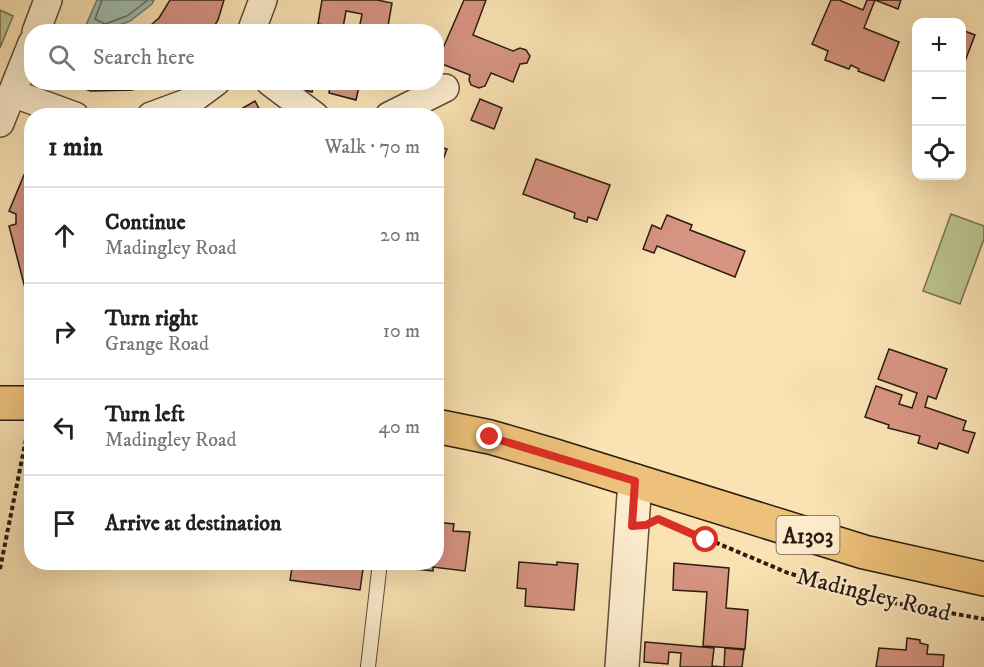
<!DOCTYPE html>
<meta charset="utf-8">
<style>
body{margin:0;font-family:"IM FELL DW Pica",serif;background:#f2f2f2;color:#222}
.controls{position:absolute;right:18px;top:18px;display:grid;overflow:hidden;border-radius:12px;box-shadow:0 6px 24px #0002}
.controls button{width:54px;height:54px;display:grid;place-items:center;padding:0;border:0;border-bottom:2px solid #e0e0e0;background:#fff;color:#222;font:30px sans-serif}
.stop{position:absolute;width:18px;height:18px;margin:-14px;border:4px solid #d93025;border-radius:50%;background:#fff}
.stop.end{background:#d93025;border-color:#fff;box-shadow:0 2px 6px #0008}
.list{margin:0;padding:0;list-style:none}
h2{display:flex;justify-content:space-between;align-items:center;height:78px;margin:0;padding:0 24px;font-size:26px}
h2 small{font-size:20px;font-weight:400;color:#767676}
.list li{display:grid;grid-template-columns:39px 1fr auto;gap:18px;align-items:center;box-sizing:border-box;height:96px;padding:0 24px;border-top:2px solid #e0e0e0}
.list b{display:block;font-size:22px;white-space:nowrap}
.list p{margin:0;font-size:20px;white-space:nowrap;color:#767676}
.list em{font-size:20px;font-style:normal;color:#767676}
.icon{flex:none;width:33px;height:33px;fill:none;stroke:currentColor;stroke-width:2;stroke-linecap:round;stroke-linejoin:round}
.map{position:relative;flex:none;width:984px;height:667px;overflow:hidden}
.search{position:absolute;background:#fff;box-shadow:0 6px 24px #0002;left:24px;top:24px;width:420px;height:66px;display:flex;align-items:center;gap:15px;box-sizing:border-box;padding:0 21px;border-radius:24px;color:#767676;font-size:22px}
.panel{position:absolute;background:#fff;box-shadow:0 6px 24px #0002;left:24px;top:108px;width:420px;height:462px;border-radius:24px}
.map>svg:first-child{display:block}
.green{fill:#bcc48e;stroke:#737050;stroke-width:1.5}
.water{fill:#9ebdae;stroke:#707d6f;stroke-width:1.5}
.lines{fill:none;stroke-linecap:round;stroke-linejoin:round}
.shore{stroke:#646d60;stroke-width:1.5}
.building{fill:#d79482;stroke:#2a1d11;stroke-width:1.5}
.service-casing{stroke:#5e4e39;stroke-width:16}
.minor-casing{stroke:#5e4e39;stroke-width:30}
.tertiary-casing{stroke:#5e4e39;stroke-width:36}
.primary-casing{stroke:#2a1d11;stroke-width:36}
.path{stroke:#2a1d11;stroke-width:4;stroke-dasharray:4.5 3;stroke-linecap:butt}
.service{stroke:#fceccd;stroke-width:14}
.minor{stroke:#fceccd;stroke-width:27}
.tertiary{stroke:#fceccd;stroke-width:33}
.primary{stroke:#edc179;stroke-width:33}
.route{stroke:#d93025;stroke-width:8}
.labels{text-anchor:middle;stroke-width:4.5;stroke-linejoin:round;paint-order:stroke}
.shield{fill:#fceccd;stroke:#695b49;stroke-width:1.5}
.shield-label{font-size:22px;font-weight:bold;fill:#2a1d11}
.street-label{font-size:24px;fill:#2a1d11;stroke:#fceccd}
</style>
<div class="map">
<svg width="984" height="667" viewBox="0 0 984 667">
<rect width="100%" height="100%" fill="#fae2b2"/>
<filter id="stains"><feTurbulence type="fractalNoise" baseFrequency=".00333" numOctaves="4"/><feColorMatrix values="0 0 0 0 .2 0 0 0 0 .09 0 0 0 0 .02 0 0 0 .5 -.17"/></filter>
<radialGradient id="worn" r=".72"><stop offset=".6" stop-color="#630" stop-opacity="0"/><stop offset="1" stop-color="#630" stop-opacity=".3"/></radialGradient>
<!-- green -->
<g class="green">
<path d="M0 10 13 16 0 48Z"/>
<path d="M951 214 984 226V239L960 304 923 291Z"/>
</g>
<!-- water -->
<path class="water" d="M97 0H154L152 4 130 21 106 30 86 25Z"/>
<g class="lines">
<!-- shore -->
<path class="shore" d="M102 0 95 19 105 24 127 16 148 0"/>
</g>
<!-- building -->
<g class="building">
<path d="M170 0H224L218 20 211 32H143L159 18Z"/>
<path d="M322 0H377L392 3 387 32 359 29 362 14 346 11 343 28 318 24Z"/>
<path d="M464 0H486L473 35 513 51 520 48 526 50 530 56 527 63 520 64 513 82 491 73 485 86 479 88 471 85 469 80 470 75 437 62Z"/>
<path d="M831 0H839L863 10 867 0H901L898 9 875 0 864 28 899 42 884 81 858 71 859 69 851 65 849 69 825 60 828 51 812 44Z"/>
<path d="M321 25 350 32H319Z"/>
<path d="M962 30 975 35 964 64 962 63Z"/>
<path d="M63 82H159L132 90 91 91Z"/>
<path d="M289 82H315L312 92 288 85Z"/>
<path d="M331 82H360L356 100 329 93Z"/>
<path d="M480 99 502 108 494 129 471 120Z"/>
<path d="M255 101 263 116H229Z"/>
<path d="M436 146 447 149 436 179Z"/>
<path d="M536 159 610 185 597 220 588 217 587 222 574 218 575 213 523 194Z"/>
<path d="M24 175 32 178V290L26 292 9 226 16 224V214L9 211Z"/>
<path d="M667 215 692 225 690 230 745 251 735 277 657 246 654 253 643 249 652 225 661 229Z"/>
<path d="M889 349 947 369 936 399 928 396 925 407 966 421 963 430 975 433 968 453 939 443 937 449 918 443 920 436 888 428 889 425 865 417 876 386 902 395 899 404 912 408 917 393 878 379Z"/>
<path d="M436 522 454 524 453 531 470 532 465 571 433 567V571L415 569 416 562H436Z"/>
<path d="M293 562H364L360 590 290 580Z"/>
<path d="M519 562 557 565V562L578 564 574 610 525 606 526 589 517 588Z"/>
<path d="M674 563 729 568 726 608 748 610 745 649 703 646 707 592 673 590Z"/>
<path d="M907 638 920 640V643L928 645 927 654 944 655 943 667H876L879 648 906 650Z"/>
<path d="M645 642 714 648 712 666 724 667 725 648 744 650 742 667H680L681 653 669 652 668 664 644 662Z"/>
</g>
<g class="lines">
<defs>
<path id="service" d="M368 667 380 562"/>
<g id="minor">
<path d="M36 32 48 0"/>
<path d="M251 32 263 0"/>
<path d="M270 82 315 116"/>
<path d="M12 93 75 116"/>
<path d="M151 116 189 102 216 82"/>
<path d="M389 116 445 88"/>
<path d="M0 123 32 43"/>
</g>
<path id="tertiary" d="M622 667 635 481"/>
<g id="primary">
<path d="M0 403H32"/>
<path d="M436 426 490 437 552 455 864 552 984 579"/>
</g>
</defs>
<!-- service casing -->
<use href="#service" class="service-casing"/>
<!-- minor casing -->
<use href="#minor" class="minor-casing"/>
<!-- tertiary casing -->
<use href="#tertiary" class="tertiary-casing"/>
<!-- primary casing -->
<use href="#primary" class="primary-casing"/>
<!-- path -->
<g class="path">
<path d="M667 522 788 573 894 603 984 619"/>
<path d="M0 569 28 429"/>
</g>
<!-- service -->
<use href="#service" class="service"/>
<!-- minor -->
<use href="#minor" class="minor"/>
<!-- tertiary -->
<use href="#tertiary" class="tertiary"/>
<!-- primary -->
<use href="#primary" class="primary"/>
</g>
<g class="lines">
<!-- route -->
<path class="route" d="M490 437 635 481 632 526 646 525 658 519 706 540"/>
</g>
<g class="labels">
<!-- shield labels -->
<rect class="shield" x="776.5" y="516" width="63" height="38" rx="4.5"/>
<g class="shield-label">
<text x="808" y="543">A1303</text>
</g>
<!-- street labels -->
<g class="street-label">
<text transform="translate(874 594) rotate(14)" y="8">Madingley Road</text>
</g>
</g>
<rect width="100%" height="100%" filter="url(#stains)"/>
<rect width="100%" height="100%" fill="url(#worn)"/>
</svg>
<div class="controls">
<button>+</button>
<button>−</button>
<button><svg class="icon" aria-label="locate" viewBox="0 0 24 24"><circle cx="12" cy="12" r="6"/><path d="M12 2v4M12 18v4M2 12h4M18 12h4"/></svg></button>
</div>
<div class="stop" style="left:706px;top:540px"></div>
<div class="stop end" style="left:490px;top:437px"></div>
<div class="search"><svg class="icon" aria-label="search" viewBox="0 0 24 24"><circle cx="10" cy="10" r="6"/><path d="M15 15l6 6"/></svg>Search here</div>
<section class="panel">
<h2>1 min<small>Walk · 70 m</small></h2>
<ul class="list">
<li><svg class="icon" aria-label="ahead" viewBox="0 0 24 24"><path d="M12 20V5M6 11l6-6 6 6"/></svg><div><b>Continue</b><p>Madingley Road</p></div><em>20 m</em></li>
<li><svg class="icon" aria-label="right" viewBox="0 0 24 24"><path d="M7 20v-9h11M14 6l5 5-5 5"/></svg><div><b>Turn right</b><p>Grange Road</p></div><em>10 m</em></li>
<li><svg class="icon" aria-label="left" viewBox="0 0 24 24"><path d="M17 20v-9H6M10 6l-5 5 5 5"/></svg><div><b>Turn left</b><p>Madingley Road</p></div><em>40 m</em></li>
<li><svg class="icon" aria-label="arrive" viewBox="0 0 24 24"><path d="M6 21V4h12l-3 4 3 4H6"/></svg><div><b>Arrive at destination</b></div></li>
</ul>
</section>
</div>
